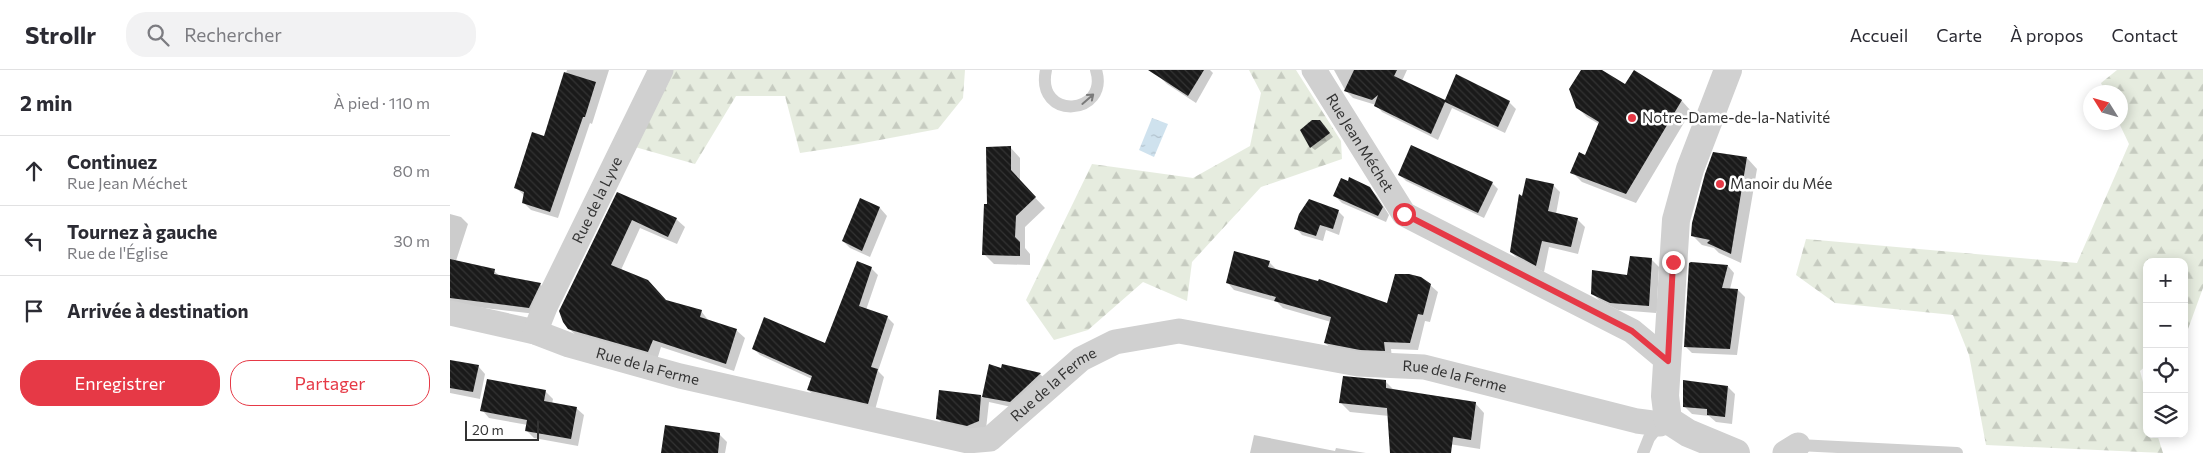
<!DOCTYPE html>
<html lang="fr">
<meta charset="utf-8">
<style>
body{margin:0;font-family:Commissioner,sans-serif;background:#f2f2f3;color:#2b2b33}
.controls{position:absolute;right:15px;bottom:15px;display:grid;overflow:hidden;border-radius:10px;box-shadow:0 2px 12px #0003}
.controls button{width:45px;height:45px;display:grid;place-items:center;padding:0;border:0;border-bottom:1px solid #e1e1e2;background:#fff;color:#2b2b33;font:25px sans-serif}
.compass{position:absolute;left:1633px;top:15px;width:45px;height:45px;border-radius:50%;background:#fff;box-shadow:0 2px 12px #0003;rotate:307deg}
.scale{position:absolute;left:15px;bottom:12px;width:74px;box-sizing:border-box;padding-left:5px;border:2px solid #333;border-top:0;font-size:14px;line-height:18px;white-space:nowrap;color:#333;-webkit-text-stroke:4px #fff;paint-order:stroke}
.stop{position:absolute;width:15px;height:15px;margin:-11px;border:4px solid #e63946;border-radius:50%;background:#fff}
.stop.end{background:#e63946;border-color:#fff;box-shadow:0 1px 5px #0008}
.list{margin:0;padding:0;list-style:none}
h2{display:flex;justify-content:space-between;align-items:center;height:65px;margin:0;padding:0 20px;font-size:21px}
h2 small{font-size:16px;font-weight:400;color:#7c7c81}
.list li{display:grid;grid-template-columns:32px 1fr auto;gap:15px;align-items:center;box-sizing:border-box;height:70px;padding:0 20px;border-top:1px solid #e1e1e2}
.list b{display:block;font-size:19px;white-space:nowrap}
.list p{margin:0;font-size:16px;white-space:nowrap;color:#7c7c81}
.list em{font-size:16px;font-style:normal;color:#7c7c81}
.actions{display:flex;gap:10px;padding:15px 20px}
.actions a{flex:1;padding:11px 0;border:1px solid #e63946;border-radius:20px;text-align:center;font-size:18px;color:#e63946}
.actions .main{background:#e63946;color:#fff}
.icon{flex:none;width:28px;height:28px;fill:none;stroke:currentColor;stroke-width:2;stroke-linecap:round;stroke-linejoin:round}
.map{position:relative;flex:none;width:1753px;height:383px;overflow:hidden}
header{display:flex;align-items:center;gap:30px;box-sizing:border-box;height:70px;padding:0 25px;background:#fff;border-bottom:1px solid #e1e1e2}
header strong{font-size:24px}
nav{display:flex;gap:28px;margin-inline-start:auto;font-size:18px}
.search{width:350px;height:45px;background:#f2f2f3;display:flex;align-items:center;gap:12px;box-sizing:border-box;padding:0 18px;border-radius:20px;color:#7c7c81;font-size:19px}
main{display:flex}
aside{flex:1;background:#fff}
.map>svg:first-child{display:block}
.forest{fill:url(#forest-firs)}
.water{fill:url(#water-ripples)}
.shadow{fill:#0003}
.building{fill:url(#building-back-hatch)}
.lines{fill:none;stroke-linecap:round;stroke-linejoin:round}
.service{stroke:#d0d0d0;stroke-width:12}
.minor{stroke:#d0d0d0;stroke-width:25}
.tertiary{stroke:#d0d0d0;stroke-width:28}
.oneway{stroke:#7a7a7a}
.route{stroke:#e63946;stroke-width:6}
.poi-dot{fill:#e63946;stroke:#fff;stroke-width:2}
.labels{text-anchor:middle;stroke-width:5;stroke-linejoin:round;paint-order:stroke}
.poi-label{font-size:15px;fill:#333;stroke:#fff;text-anchor:start}
.street-label{font-size:15px;fill:#333;stroke:#fff}
</style>
<header>
<strong>Strollr</strong>
<div class="search"><svg class="icon" aria-label="search" viewBox="0 0 24 24"><circle cx="10" cy="10" r="6"/><path d="M15 15l6 6"/></svg>Rechercher</div>
<nav><a>Accueil</a><a>Carte</a><a>À propos</a><a>Contact</a></nav>
</header>
<main>
<aside>
<h2>2 min<small>À pied · 110 m</small></h2>
<ul class="list">
<li><svg class="icon" aria-label="ahead" viewBox="0 0 24 24"><path d="M12 20V5M6 11l6-6 6 6"/></svg><div><b>Continuez</b><p>Rue Jean Méchet</p></div><em>80 m</em></li>
<li><svg class="icon" aria-label="left" viewBox="0 0 24 24"><path d="M17 20v-9H6M10 6l-5 5 5 5"/></svg><div><b>Tournez à gauche</b><p>Rue de l'Église</p></div><em>30 m</em></li>
<li><svg class="icon" aria-label="arrive" viewBox="0 0 24 24"><path d="M6 21V4h12l-3 4 3 4H6"/></svg><div><b>Arrivée à destination</b></div></li>
</ul>
<div class="actions"><a class="main">Enregistrer</a><a>Partager</a></div>
</aside>
<div class="map">
<svg width="1753" height="383" viewBox="0 0 1753 383">
<defs>
<pattern id="forest-firs" width="22" height="20" patternUnits="userSpaceOnUse" patternTransform="scale(1.25)"><rect width="22" height="20" fill="#e6ecdf"/><path d="M5 1l3.5 6h-7zM16 11l3.5 6h-7z" fill="#c6cbc0"/></pattern>
<pattern id="water-ripples" width="26" height="14" patternUnits="userSpaceOnUse" patternTransform="scale(1.25)"><rect width="26" height="14" fill="#cfe2ee"/><path d="M2 4q2-2 4 0t4 0M15 11q2-2 4 0t4 0" fill="none" stroke="#b2c2cd"/></pattern>
<pattern id="building-back-hatch" width="6" height="6" patternUnits="userSpaceOnUse" patternTransform="scale(1.25)"><rect width="6" height="6" fill="#1a1a1a"/><path d="M-1 5l2 2M0 0l6 6M5-1l2 2" fill="none" stroke="#333"/></pattern>
</defs>
<rect width="100%" height="100%" fill="#fff"/>
<!-- forest -->
<g class="forest">
<path d="M223 0H515L513 28 488 59 403 75 350 83 335 26H286L245 94 185 77Z"/>
<path d="M799 0H846L891 71 892 89 811 117 742 192 737 231 693 212 638 260 604 270 576 230 642 94 743 108 800 76 811 23Z"/>
<path d="M1667 0H1753V218L1738 259 1734 262V192H1697V295L1690 301 1697 327V364H1707L1713 383 1536 375 1519 285 1503 245 1385 233 1346 205 1356 169 1627 193 1679 74 1669 53 1670 22H1655L1651 13Z"/>
</g>
<!-- water -->
<path class="water" d="M702 48 718 54 704 87 689 80Z"/>
<!-- shadow -->
<g class="shadow">
<path d="M117 0H159L142 54 140 53 108 148 81 140 73 132 75 126 66 118 95 68Z"/>
<path d="M714 0H760L763 3 746 33 717 14 710 7Z"/>
<path d="M884 0H957L952 11 996 31 1059 32 1066 39 1055 63 1002 38 988 70 932 42 926 35 903 28 895 20Z"/>
<path d="M1142 0H1150L1176 16 1184 2 1232 31 1241 41 1186 133 1132 112 1122 102 1136 86 1149 54 1137 47 1127 37Z"/>
<path d="M874 55 883 67 865 80 861 77Z"/>
<path d="M560 77 570 88V112L595 138 575 157V178L580 184V195L544 194 534 184Z"/>
<path d="M1297 88 1307 99 1291 193 1269 183 1264 178 1252 175 1242 165Z"/>
<path d="M950 105 1042 113 1048 119 1034 148 956 111Z"/>
<path d="M1103 115 1110 122 1106 144 1127 149 1135 157 1128 184 1099 177 1094 202 1068 189 1061 182 1072 127Z"/>
<path d="M919 118 927 126 939 145 936 152 892 133 885 126Z"/>
<path d="M168 124 226 149 235 157 227 174 190 158 171 200 219 235 251 241 259 251 286 260 295 268 284 301 211 277 207 290 128 267 119 259Z"/>
<path d="M411 130 430 138 437 146 420 187 400 178 393 171Z"/>
<path d="M888 141 894 147 889 165 876 160 873 171 852 165 846 158Z"/>
<path d="M0 144 11 147 18 154 6 191 44 201 50 206 90 214 97 221 86 244 0 234Z"/>
<path d="M1201 189 1209 197 1207 233 1212 239 1208 243 1206 241V243L1168 240 1150 231 1142 223 1179 206Z"/>
<path d="M819 192 827 200 938 235 980 215 988 222 980 252 975 251 968 280 941 279 942 288 883 280 875 273 881 252 833 238 827 232 784 220 777 212Z"/>
<path d="M1278 196 1284 203 1280 219 1288 220 1295 227 1287 285 1242 283 1235 276Z"/>
<path d="M421 198 428 205 416 240 437 247 444 254 428 301 434 307 425 340 365 326 358 320 362 309 310 285 304 279 376 275Z"/>
<path d="M0 291 28 296 35 304 30 329 0 323Z"/>
<path d="M540 295 552 299 553 296 590 304 596 310 566 338 539 332 536 359 525 363 495 356 488 349 531 326 533 328Z"/>
<path d="M935 311 945 321 1025 333 1034 343 1030 379 949 366 939 346 900 342 891 333Z"/>
<path d="M1278 317 1285 324 1282 354 1266 352 1259 346 1242 344 1234 336Z"/>
<path d="M95 321 103 329 102 334 126 338 134 345 128 376 84 368 77 361 78 355 39 348 32 340Z"/>
<path d="M269 364 277 372 275 383H212Z"/>
<path d="M804 365 885 381 886 378 916 383H800Z"/>
</g>
<!-- building -->
<g class="building">
<path d="M698 0H754L738 26Z"/>
<path d="M904 0H947L944 6 995 30 1006 4 1060 31 1048 57 995 32 981 64 924 36 928 25 922 30 894 21Z"/>
<path d="M1131 0H1152L1175 14 1184 0 1232 30 1176 124 1120 103 1129 82 1135 85 1149 52 1126 38 1119 19Z"/>
<path d="M114 2 146 12 135 47H133L100 142 72 133 74 122 64 118 82 62 94 66Z"/>
<path d="M862 50H870L880 63 860 78 850 60Z"/>
<path d="M961 75 1043 112 1028 143 948 105Z"/>
<path d="M561 76V100L586 127 566 146 565 167 570 172V186L532 185 534 134H537L536 77Z"/>
<path d="M1263 82 1297 87 1281 184 1257 173 1260 170 1241 166 1242 153 1255 104Z"/>
<path d="M899 107 920 117 933 137 928 146 883 126 891 108 898 111Z"/>
<path d="M1076 108 1104 114 1098 141 1128 148 1121 177 1092 171 1086 196 1060 182 1069 124 1072 126Z"/>
<path d="M167 122 227 148 218 167 182 150 161 195 198 210 216 230 252 240 250 247 287 259 276 294 203 270 198 282 124 261 118 259 113 252 109 241Z"/>
<path d="M410 128 430 137 412 181 392 171Z"/>
<path d="M859 129 889 140 883 159 870 155 866 166 844 159 849 144Z"/>
<path d="M784 181 820 191 818 197 868 211 869 209 937 233 945 204H959L971 207 981 214 973 245 968 244 960 273 934 272 935 281 910 280 874 273 881 247 824 231 826 227 776 213Z"/>
<path d="M1180 186 1202 188 1199 236 1160 233 1141 224 1142 200 1177 205Z"/>
<path d="M0 189 45 199 44 204 91 213 79 238 0 228Z"/>
<path d="M407 191 422 197 409 236 438 246 421 297 428 299 418 334 357 320 362 306 302 279 314 247 375 273Z"/>
<path d="M1241 192 1278 195 1272 218 1288 219 1280 279 1234 277 1239 193Z"/>
<path d="M0 290 29 295 23 322 0 318Z"/>
<path d="M539 294 551 298 552 294 591 303 560 332 532 327Z"/>
<path d="M893 306 936 310V318L1026 332 1021 370 1003 367 1001 383H940L937 338 889 333Z"/>
<path d="M37 309 96 320 94 331 127 337 121 369 75 361 77 350 30 341Z"/>
<path d="M1233 310 1278 316 1275 347 1257 345V339L1233 337Z"/>
<path d="M489 320 531 325 529 351 517 356 486 349Z"/>
<path d="M215 355 270 363 268 383H211Z"/>
</g>
<g class="lines">
<!-- service -->
<g class="service">
<path d="M596 0C585 51 660 46 646 0"/>
<path d="M1348 375 1507 383"/>
<path d="M1193 383 1199 368 1210 354"/>
</g>
<!-- minor -->
<g class="minor">
<path id="s1" d="M864 0 954 144 1182 261 1218 291"/>
<path id="s2" d="M0 243 85 262 119 275 230 306 518 371 540 369 631 289 665 272 729 261 908 294 974 297 1187 351 1210 354 1218 350"/>
<path id="s3" d="M85 262 95 237 211 0"/>
<path d="M1335 383 1348 375"/>
</g>
<!-- tertiary -->
<path class="tertiary" d="M1278 0 1240 99 1226 150 1215 326 1218 350 1238 363 1286 383"/>
</g>
<!-- one-way arrows -->
<defs><path id="oneway-shaft" d="M-6 0H5M1.5-3L5.5 0L1.5 3" fill="none" stroke-width="1.6" stroke-linecap="round" stroke-linejoin="round" transform="scale(1.25)"/></defs>
<use class="oneway" href="#oneway-shaft" transform="translate(638 29) rotate(-41)"/>
<g class="lines">
<!-- route -->
<path class="route" d="M954 144 1182 261 1218 291 1223 192"/>
</g>
<!-- markers -->
<g class="poi-dot">
<circle cx="1182" cy="48" r="5"/>
<circle cx="1270" cy="114" r="5"/>
</g>
<g class="labels">
<!-- poi labels -->
<g class="poi-label">
<text x="1192" y="53">Notre-Dame-de-la-Nativité</text>
<text x="1280" y="119">Manoir du Mée</text>
</g>
<!-- street labels -->
<g class="street-label">
<text dy="5" stroke="none"><textPath href="#s1" startOffset="86">Rue Jean Méchet</textPath></text>
<text dy="5" stroke="none"><textPath href="#s3" startOffset="146">Rue de la Lyve</textPath></text>
<text dy="5" stroke="none"><textPath href="#s2" startOffset="205">Rue de la Ferme</textPath></text>
<text dy="5" stroke="none"><textPath href="#s2" startOffset="1060">Rue de la Ferme</textPath></text>
<text dy="5" stroke="none"><textPath href="#s2" startOffset="640">Rue de la Ferme</textPath></text>
</g>
</g>
</svg>
<div class="controls">
<button>+</button>
<button>−</button>
<button><svg class="icon" aria-label="locate" viewBox="0 0 24 24"><circle cx="12" cy="12" r="6"/><path d="M12 2v4M12 18v4M2 12h4M18 12h4"/></svg></button>
<button><svg class="icon" aria-label="layers" viewBox="0 0 24 24"><path d="M12 4l9 5-9 5-9-5zM3 14l9 5 9-5"/></svg></button>
</div>
<svg class="compass" viewBox="-18 -18 36 36"><path d="M0-13l5 13h-10z" fill="#e53935"/><path d="M0 13l5-13h-10z" fill="#7c7c81"/></svg>
<div class="scale">20 m</div>
<div class="stop" style="left:954px;top:144px"></div>
<div class="stop end" style="left:1223px;top:192px"></div>
</div>
</main>
